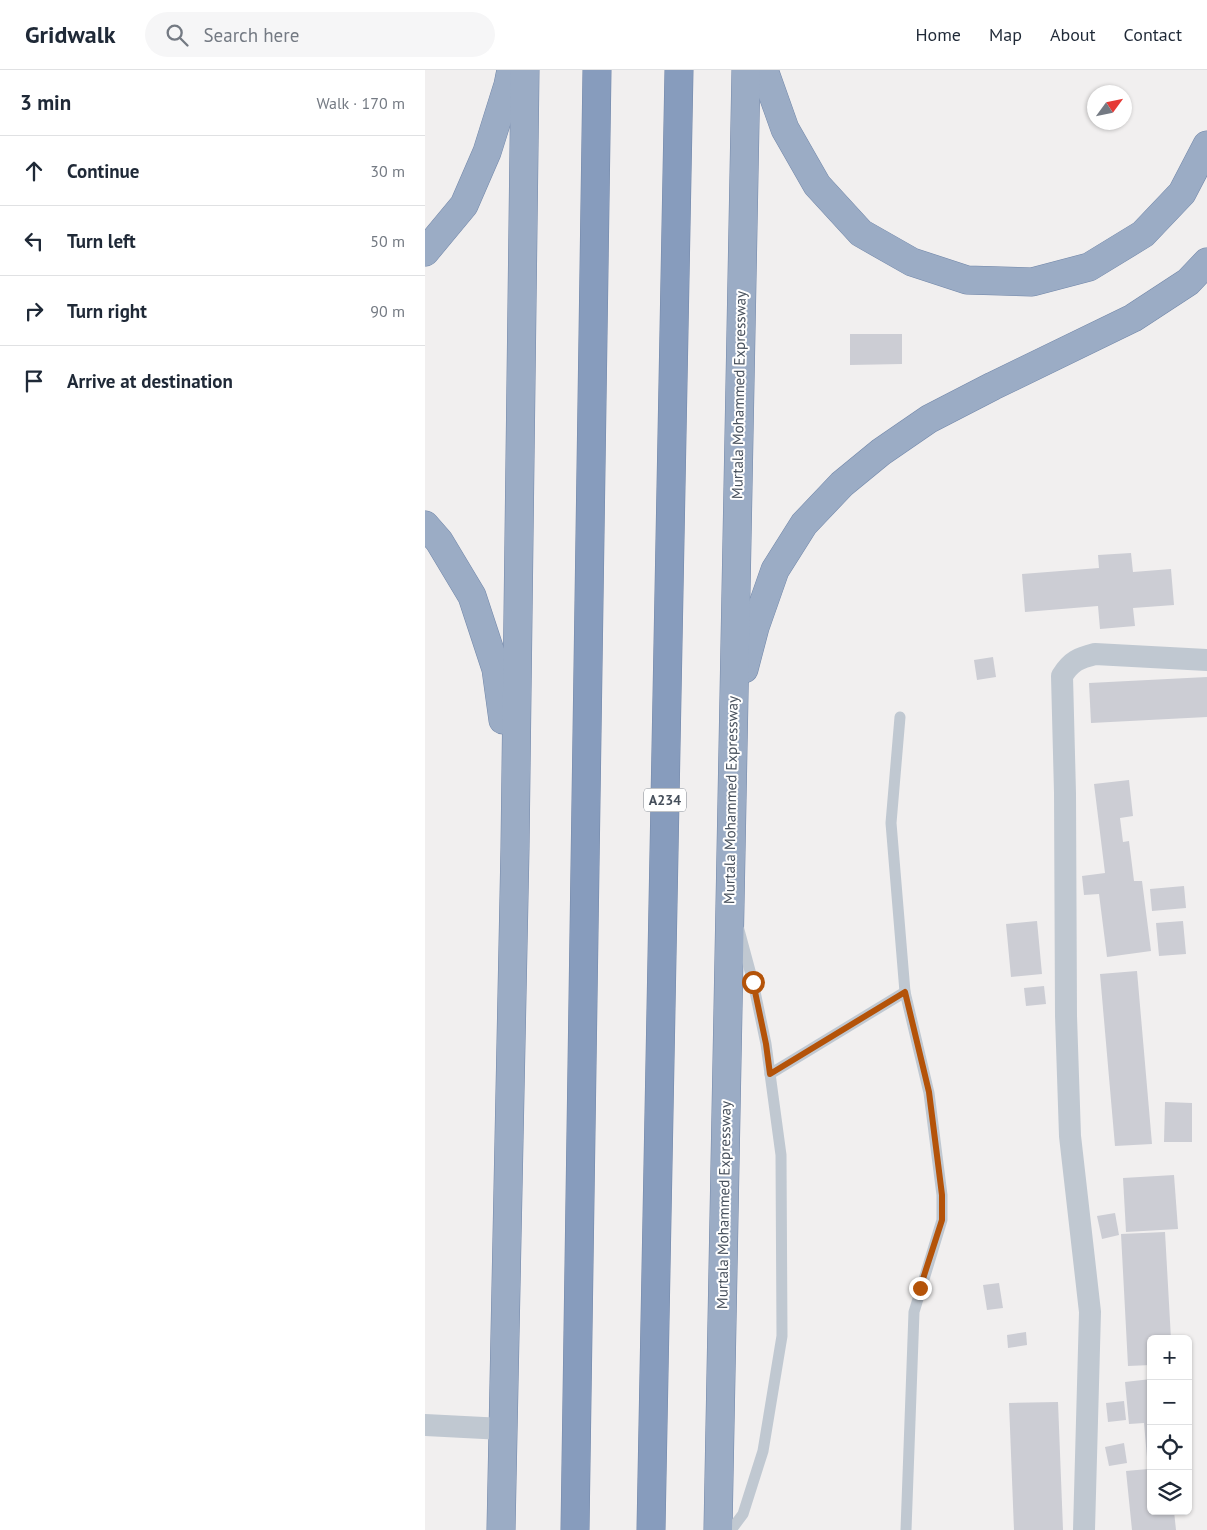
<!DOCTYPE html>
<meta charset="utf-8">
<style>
body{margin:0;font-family:"PT Sans",sans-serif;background:#f6f6f7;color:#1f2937}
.controls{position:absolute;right:15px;bottom:15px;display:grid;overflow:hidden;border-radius:8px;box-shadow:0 1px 4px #0004}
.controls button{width:45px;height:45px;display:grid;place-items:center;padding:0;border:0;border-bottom:1px solid #e0e1e3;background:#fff;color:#1f2937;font:25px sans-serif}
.compass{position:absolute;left:662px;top:15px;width:45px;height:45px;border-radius:50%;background:#fff;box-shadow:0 1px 4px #0004;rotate:57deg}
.stop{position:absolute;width:15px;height:15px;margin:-11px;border:4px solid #b45309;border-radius:50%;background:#fff}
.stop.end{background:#b45309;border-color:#fff;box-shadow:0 1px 5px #0008}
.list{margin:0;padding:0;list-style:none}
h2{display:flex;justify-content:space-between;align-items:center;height:65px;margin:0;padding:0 20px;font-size:21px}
h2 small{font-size:16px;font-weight:400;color:#747a83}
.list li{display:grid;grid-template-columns:32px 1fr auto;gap:15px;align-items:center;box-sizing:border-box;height:70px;padding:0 20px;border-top:1px solid #e0e1e3}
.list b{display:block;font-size:19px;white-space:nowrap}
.list em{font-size:16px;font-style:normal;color:#747a83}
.icon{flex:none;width:28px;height:28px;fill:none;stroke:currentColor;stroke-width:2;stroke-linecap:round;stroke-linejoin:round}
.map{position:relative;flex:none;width:782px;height:1460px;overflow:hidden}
header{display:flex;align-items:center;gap:30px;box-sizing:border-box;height:70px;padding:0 25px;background:#fff;border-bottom:1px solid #e0e1e3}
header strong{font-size:24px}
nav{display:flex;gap:28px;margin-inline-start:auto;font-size:18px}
.search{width:350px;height:45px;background:#f6f6f7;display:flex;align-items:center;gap:12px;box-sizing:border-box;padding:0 18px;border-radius:28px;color:#747a83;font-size:19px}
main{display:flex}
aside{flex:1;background:#fff}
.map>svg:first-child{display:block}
.building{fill:#cccdd4}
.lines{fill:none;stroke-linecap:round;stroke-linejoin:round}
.trunk-casing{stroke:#7287a9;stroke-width:29}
.motorway-casing{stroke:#7287a9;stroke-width:29}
.service{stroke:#c0c8d1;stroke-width:11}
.minor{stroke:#c0c8d1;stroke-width:22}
.trunk{stroke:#9bacc5;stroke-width:28}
.motorway{stroke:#879cbd;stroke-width:28}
.route{stroke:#b45309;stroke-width:6}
.labels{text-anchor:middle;stroke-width:4;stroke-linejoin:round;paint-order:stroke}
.shield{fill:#fff;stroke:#7e848d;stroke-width:1}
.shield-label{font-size:14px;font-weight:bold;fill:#47505c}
.street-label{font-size:15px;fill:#47505c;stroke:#fff}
</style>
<header>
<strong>Gridwalk</strong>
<div class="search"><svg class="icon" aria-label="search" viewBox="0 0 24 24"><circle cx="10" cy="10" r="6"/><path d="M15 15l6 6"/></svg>Search here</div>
<nav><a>Home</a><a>Map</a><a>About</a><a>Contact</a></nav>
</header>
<main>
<aside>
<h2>3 min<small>Walk · 170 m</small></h2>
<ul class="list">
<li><svg class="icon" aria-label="ahead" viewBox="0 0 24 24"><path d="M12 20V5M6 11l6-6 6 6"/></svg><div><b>Continue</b></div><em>30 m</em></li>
<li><svg class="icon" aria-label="left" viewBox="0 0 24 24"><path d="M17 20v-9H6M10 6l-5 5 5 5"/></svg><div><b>Turn left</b></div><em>50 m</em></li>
<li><svg class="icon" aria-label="right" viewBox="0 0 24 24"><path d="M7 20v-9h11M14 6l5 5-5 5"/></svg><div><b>Turn right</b></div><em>90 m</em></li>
<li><svg class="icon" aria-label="arrive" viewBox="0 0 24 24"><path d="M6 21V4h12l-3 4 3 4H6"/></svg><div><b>Arrive at destination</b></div></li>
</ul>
</aside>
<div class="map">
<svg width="782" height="1460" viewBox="0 0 782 1460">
<rect width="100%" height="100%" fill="#f1efef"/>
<!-- building -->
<g class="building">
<path d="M425 264H477V294L425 295Z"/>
<path d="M706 483 708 502 746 499 749 535 708 538 710 556 675 559 673 536 600 542 597 504 674 498 673 485Z"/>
<path d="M568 587 571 607 552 610 549 590Z"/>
<path d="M782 607V647L666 653 664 613Z"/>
<path d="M704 710 708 746 695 748 698 772 704 771 709 811H717L726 881 682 887 674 824 659 825 657 806 680 803 669 714Z"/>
<path d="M759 816 761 838 727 841 725 819Z"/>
<path d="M612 851 617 904 586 907 581 854Z"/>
<path d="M758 851 761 884 734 886 731 853Z"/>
<path d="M712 901 727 1074 690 1076 675 904Z"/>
<path d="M619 916 621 934 601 936 599 918Z"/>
<path d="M740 1032 767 1033V1072H739Z"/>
<path d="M749 1105 753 1159 701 1162 698 1108Z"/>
<path d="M690 1143 694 1165 677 1169 672 1146Z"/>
<path d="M740 1162 746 1269H726V1295L703 1296 696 1164Z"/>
<path d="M574 1213 578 1238 562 1240 558 1215Z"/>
<path d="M601 1262 602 1275 583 1278 582 1265Z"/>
<path d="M726 1309V1441H749L751 1460H707L701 1401 723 1399 719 1353 704 1354 700 1312Z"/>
<path d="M699 1331 701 1350 683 1352 681 1333Z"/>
<path d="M633 1332 638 1460H589L584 1333Z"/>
<path d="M699 1373 702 1393 684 1396 680 1377Z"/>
</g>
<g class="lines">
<defs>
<g id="trunk">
<path d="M339 0 360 59 392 115 436 163 487 192 542 210 607 212 664 197 718 164 757 123 782 75"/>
<path d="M0 182 39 135 62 82 83 15 86 0"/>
<path d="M0 455 14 471 47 526 71 599 78 650"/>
<path d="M319 599 330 557 350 500 379 454 417 414 456 382 504 349 568 316 708 248 763 212 782 192"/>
<path d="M76 1460 90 778 100 0"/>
<path d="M293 1460 321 0"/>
</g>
<g id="motorway">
<path d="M150 1460 172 0"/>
<path d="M226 1460 254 0"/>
</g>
</defs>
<!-- trunk casing -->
<use href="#trunk" class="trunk-casing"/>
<!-- motorway casing -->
<use href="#motorway" class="motorway-casing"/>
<!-- service -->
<g class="service">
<path d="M475 647 466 753 480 922 504 1023 517 1125V1150L489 1242 481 1460"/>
<path d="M345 1004 480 922"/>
<path d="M306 1460 318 1444 338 1381 357 1266 356 1085 341 974 328 912 314 860"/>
</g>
<!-- minor -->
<g class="minor">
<path d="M0 1355 78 1359"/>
<path d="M659 1460 665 1242 645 1066 641 946 640 723 637 606C646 591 654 588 670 584L782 590"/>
</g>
<!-- trunk -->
<use href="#trunk" class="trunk"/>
<!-- motorway -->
<use href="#motorway" class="motorway"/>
</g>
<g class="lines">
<!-- route -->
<path class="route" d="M328 912 341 974 345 1004 480 922 504 1022 517 1125V1150L495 1218"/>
</g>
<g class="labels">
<!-- shield labels -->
<rect class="shield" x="219" y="718.5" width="42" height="23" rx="4"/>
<g class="shield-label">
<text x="240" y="735">A234</text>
</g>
<!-- street labels -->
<g class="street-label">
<text transform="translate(314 325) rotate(-89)" y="5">Murtala Mohammed Expressway</text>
<text transform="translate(306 730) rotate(-89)" y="5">Murtala Mohammed Expressway</text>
<text transform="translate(299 1135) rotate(-89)" y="5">Murtala Mohammed Expressway</text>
</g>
</g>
</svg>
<div class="controls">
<button>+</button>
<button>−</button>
<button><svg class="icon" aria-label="locate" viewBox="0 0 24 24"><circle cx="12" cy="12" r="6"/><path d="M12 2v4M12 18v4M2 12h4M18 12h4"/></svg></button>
<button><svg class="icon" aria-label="layers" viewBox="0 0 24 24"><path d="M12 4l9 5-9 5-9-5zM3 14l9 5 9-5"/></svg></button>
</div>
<svg class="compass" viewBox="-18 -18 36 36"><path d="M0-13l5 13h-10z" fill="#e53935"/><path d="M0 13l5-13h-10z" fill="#747a83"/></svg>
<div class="stop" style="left:328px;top:912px"></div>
<div class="stop end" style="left:495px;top:1218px"></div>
</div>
</main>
